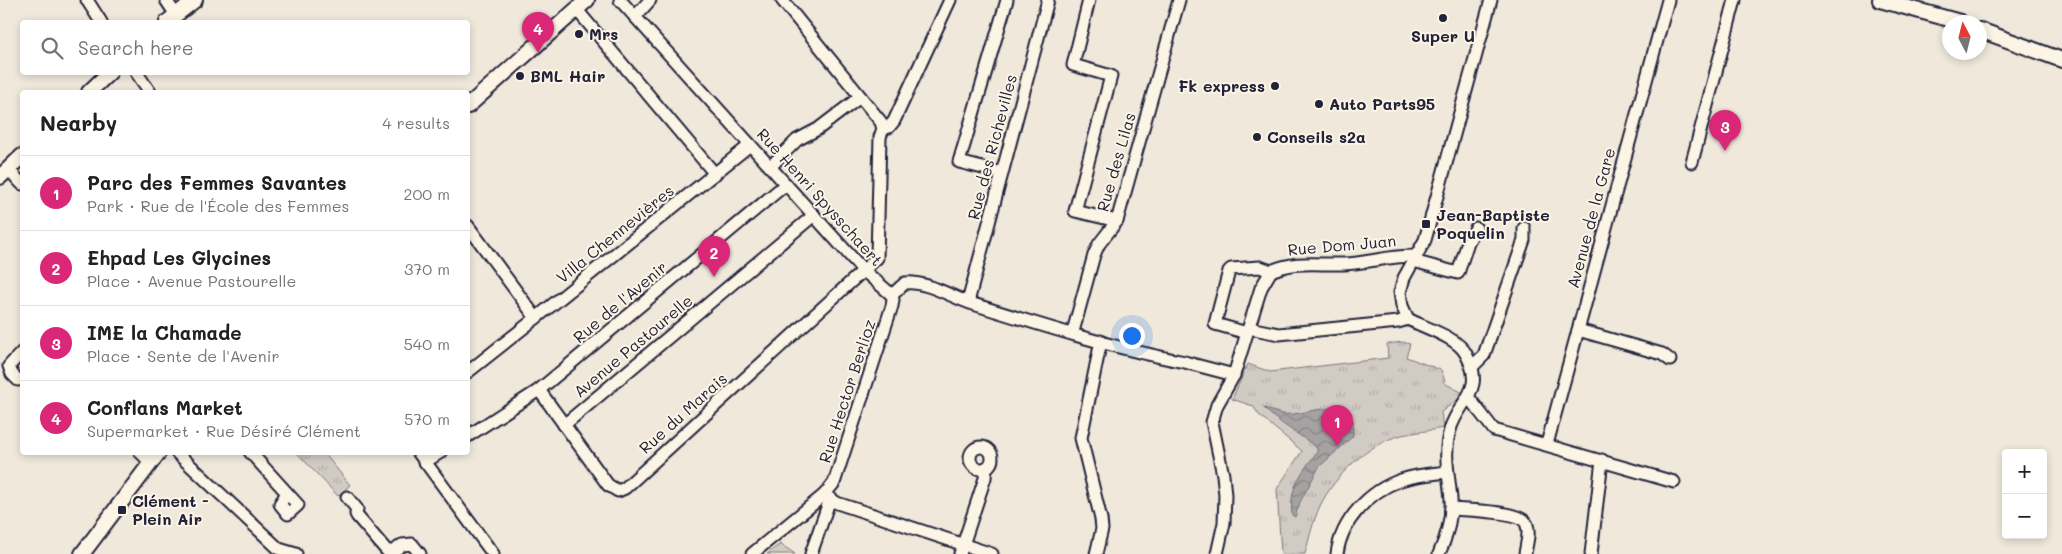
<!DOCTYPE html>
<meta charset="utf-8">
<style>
body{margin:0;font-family:Mali,sans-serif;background:#f2f2f2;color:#202124}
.controls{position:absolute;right:15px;bottom:15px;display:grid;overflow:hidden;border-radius:5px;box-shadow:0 2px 8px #0003}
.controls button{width:45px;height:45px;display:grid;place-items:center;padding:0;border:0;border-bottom:1px solid #e0e0e0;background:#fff;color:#202124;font:25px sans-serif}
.compass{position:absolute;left:1942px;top:15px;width:45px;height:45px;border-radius:50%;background:#fff;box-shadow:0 2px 8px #0003;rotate:353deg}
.you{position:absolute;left:1131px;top:335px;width:18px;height:18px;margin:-12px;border:4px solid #fff;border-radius:50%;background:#1a73e8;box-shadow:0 0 0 8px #1a73e833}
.badge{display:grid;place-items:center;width:32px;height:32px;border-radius:50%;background:#db2777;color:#fff;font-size:16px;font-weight:700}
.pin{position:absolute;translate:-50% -41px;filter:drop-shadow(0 1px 2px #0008)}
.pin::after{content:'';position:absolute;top:26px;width:18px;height:15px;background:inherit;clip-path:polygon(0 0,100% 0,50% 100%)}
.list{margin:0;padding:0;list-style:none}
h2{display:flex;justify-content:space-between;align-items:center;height:65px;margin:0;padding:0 20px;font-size:21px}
h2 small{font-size:16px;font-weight:400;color:#757577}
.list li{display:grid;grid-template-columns:32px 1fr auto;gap:15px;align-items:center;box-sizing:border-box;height:75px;padding:0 20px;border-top:1px solid #e0e0e0}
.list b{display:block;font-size:19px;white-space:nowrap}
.list p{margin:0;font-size:16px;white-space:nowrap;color:#757577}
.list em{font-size:16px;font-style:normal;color:#757577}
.icon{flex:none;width:28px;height:28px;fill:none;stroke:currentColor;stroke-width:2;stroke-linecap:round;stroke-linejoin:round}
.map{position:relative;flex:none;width:2062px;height:554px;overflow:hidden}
.search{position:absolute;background:#fff;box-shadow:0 2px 8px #0003;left:20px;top:20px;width:450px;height:55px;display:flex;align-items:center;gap:12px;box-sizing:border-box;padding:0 18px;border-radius:5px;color:#757577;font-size:19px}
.panel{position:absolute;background:#fff;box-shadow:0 2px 8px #0003;left:20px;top:90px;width:450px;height:365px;border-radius:5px}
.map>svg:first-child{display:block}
.grass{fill:url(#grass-tufts);stroke:#7a767f}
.forest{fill:url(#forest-crowns);stroke:#7a767f}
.water{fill:url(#water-waves);stroke:#716f79}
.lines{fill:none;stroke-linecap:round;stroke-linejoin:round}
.minor-casing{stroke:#22223b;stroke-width:15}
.major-casing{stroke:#22223b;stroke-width:18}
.minor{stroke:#fcf5e5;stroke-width:11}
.major{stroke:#fcf5e5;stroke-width:14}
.poi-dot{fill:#22223b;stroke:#fcf5e5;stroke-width:2}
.labels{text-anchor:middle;stroke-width:4;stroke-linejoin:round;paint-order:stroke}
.poi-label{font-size:16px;font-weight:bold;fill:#22223b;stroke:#fcf5e5;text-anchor:start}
.street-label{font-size:16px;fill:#22223b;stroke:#fcf5e5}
</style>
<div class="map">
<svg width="2062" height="554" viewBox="0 0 2062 554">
<defs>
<pattern id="grass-tufts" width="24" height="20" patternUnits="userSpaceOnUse" patternTransform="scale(1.25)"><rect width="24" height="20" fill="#d1cbc3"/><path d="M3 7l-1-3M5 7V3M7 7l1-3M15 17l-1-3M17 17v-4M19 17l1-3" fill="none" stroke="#b3aea8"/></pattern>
<pattern id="forest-crowns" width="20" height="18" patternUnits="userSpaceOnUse" patternTransform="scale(1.25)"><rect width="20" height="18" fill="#d1cbc3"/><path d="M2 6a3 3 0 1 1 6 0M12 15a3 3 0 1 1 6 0" fill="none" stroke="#b3aea8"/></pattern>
<pattern id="water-waves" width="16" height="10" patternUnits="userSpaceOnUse" patternTransform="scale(1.25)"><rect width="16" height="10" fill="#a6a2a2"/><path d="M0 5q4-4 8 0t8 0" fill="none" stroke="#878485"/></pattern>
</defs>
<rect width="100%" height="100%" fill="#efe8db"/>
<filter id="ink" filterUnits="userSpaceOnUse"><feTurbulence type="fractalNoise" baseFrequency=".02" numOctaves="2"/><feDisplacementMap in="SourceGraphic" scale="10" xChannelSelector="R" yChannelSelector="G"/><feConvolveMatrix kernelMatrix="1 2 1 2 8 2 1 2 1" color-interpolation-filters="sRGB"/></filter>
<g filter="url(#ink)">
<!-- grass -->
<g class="grass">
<path d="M1402 342 1410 344 1406 357 1441 370 1446 384 1465 394 1441 412 1443 428C1430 431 1415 432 1402 435 1369 443 1334 476 1320 506 1313 521 1309 539 1305 554H1281L1277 489 1302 451 1259 415 1253 406 1232 399 1248 364 1270 372 1388 358 1387 344Z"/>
<path d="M297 453H324L350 485 338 496Z"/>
</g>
<!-- forest -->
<path class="forest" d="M780 544 795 554H767Z"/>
<!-- water -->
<path class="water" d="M1264 408C1270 410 1276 413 1283 414 1304 417 1334 397 1353 420V436L1319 467 1300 502 1295 517 1292 515C1289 488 1301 473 1317 452V448C1300 434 1279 424 1264 408Z"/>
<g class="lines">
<defs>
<g id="minor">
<path d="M87 0 101 22"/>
<path d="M166 0 176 15"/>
<path d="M620 0 863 270 892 295"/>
<path d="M782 0 881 122 883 129"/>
<path d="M1089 0 1073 65 1111 76 1075 211 1117 221"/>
<path d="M577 10 715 174"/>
<path d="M635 17 650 0"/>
<path d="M136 72 150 92"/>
<path d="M883 129 889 127 894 121 950 0"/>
<path d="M1692 162 1735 0"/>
<path d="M771 166 797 140 818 129 860 97"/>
<path d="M8 169 22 184"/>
<path d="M1002 173 959 162 1007 0"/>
<path d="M468 226 536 318 750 145"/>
<path d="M1413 261 1458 273 1468 242 1476 228"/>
<path d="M1271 271C1297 260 1317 265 1344 264 1368 263 1392 255 1417 256"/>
<path d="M892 295 905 283C924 280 952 297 970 303 1040 325 1113 348 1185 362"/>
<path d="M968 302 1048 0"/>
<path d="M1408 319 1402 306 1400 292 1404 278 1425 240 1491 0"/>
<path d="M1408 319C1425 328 1457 337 1466 354 1487 392 1458 400 1450 430 1443 454 1449 475 1451 499 1452 518 1447 536 1439 554"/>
<path d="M1074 328 1094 255 1099 244 1117 221 1179 0"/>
<path d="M1249 328 1279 334 1398 322 1408 319"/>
<path d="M1578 330 1662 354 1670 360"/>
<path d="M1247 333 1215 324 1229 271 1231 269 1260 267 1271 271"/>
<path d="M22 352 9 366 12 374 18 380 22 379"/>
<path d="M1188 363 1234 375"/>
<path d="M1472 367 1484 355 1524 240V228"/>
<path d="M468 372 536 318"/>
<path d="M539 390 608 485 618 491 625 488 877 258 880 137 883 129"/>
<path d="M1469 398 1494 430 1674 482"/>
<path d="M564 425 814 215"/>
<path d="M468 436 539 390 786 184"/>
<path d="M1547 444 1668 0"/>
<circle cx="981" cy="458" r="11"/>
<path d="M140 452 151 463"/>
<path d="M176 452 279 549 296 554"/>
<path d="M250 452 298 505 288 514 280 504 287 493"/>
<path d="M418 452 493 554"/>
<path d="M425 462 441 452"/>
<path d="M824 495 837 503 992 554"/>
<path d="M347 497 357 509 356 514 357 516 387 551H394L402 545 412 544 420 554"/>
<path d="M1451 509C1465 510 1520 511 1526 523 1531 532 1526 545 1525 554"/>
<path d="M752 554 824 495 834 483 892 306 893 300 892 295"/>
<path d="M811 554 830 499"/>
<path d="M960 554 985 478 986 468"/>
<path d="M1096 554 1102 529 1101 519 1081 438 1101 341"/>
<path d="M1217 554 1224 523 1225 495 1223 475 1212 422 1217 405 1234 375 1261 288 1271 271"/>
<path d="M1337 554C1341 521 1369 491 1401 480 1416 475 1431 474 1447 472"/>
<path d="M1591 554 1602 460"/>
</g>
<g id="major">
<path d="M1880 0 1960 22"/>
<path d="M167 22 195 0"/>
<path d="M1980 30 2062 60"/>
<path d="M89 92 110 72"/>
<path d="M468 106 587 0"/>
<path d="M0 177 22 156"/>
<path d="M82 554 159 452"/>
</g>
</defs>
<!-- minor casing -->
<use href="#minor" class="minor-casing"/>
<!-- major casing -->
<use href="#major" class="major-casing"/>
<!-- minor -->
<use href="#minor" class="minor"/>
<!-- major -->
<use href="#major" class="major"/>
</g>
</g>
<!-- markers -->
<g class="poi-dot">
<circle cx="1443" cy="18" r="5"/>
<circle cx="579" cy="34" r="5"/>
<circle cx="520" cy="76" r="5"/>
<circle cx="1275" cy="86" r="5"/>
<circle cx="1319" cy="104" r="5"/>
<circle cx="1257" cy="137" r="5"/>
<rect x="1421" y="219" width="10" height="10" rx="2.5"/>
<rect x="117" y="505" width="10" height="10" rx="2.5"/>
</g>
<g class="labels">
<!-- poi labels -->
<g class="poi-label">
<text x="589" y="40">Mrs</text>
<text x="1443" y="42" text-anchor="middle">Super U</text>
<text x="530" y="82">BML Hair</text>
<text x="1265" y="92" text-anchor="end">Fk express</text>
<text x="1329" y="110">Auto Parts95</text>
<text x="1267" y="143">Conseils s2a</text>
<text x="1436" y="221">Jean-Baptiste<tspan x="1436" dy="18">Poquelin</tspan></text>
<text x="132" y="507">Clément -<tspan x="132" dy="18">Plein Air</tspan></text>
</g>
<!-- street labels -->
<g class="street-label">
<text transform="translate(992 147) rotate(-75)" y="6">Rue des Richevilles</text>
<text transform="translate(1116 162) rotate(-74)" y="6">Rue des Lilas</text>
<text transform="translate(820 197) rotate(48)" y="6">Rue Henri Spysschaert</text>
<text transform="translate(1591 218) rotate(-75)" y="6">Avenue de la Gare</text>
<text transform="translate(615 234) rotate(-39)" y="6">Villa Chennevières</text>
<text transform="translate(1342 245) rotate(-5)" y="6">Rue Dom Juan</text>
<text transform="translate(620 302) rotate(-40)" y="6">Rue de l'Avenir</text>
<text transform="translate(633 346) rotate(-40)" y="6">Avenue Pastourelle</text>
<text transform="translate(847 391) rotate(-72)" y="6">Rue Hector Berlioz</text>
<text transform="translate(683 413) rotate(-42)" y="6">Rue du Marais</text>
</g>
</g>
</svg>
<div class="controls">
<button>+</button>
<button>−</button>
</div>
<svg class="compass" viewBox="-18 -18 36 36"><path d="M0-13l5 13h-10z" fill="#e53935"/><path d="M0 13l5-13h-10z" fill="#757577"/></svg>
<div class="you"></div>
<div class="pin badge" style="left:1337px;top:446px">1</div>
<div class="pin badge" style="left:714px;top:277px">2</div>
<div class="pin badge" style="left:1725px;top:151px">3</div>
<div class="pin badge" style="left:538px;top:53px">4</div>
<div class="search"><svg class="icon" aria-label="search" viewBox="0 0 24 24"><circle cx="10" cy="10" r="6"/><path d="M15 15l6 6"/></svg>Search here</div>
<section class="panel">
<h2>Nearby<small>4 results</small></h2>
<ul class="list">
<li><span class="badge">1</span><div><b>Parc des Femmes Savantes</b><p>Park · Rue de l'École des Femmes</p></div><em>200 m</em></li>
<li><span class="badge">2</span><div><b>Ehpad Les Glycines</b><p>Place · Avenue Pastourelle</p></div><em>370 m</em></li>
<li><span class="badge">3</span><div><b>IME la Chamade</b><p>Place · Sente de l'Avenir</p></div><em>540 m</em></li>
<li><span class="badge">4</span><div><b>Conflans Market</b><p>Supermarket · Rue Désiré Clément</p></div><em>570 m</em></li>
</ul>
</section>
</div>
